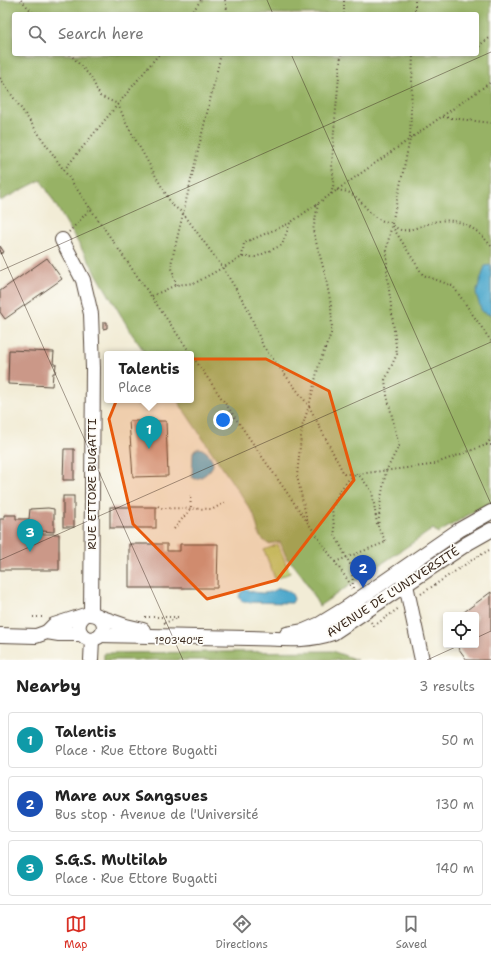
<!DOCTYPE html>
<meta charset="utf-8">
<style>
body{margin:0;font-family:"Shantell Sans",sans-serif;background:#f2f2f2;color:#222}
.controls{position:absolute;right:12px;bottom:12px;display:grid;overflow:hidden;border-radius:4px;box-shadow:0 2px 6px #0003}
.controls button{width:36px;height:36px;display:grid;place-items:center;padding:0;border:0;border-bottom:1px solid #e0e0e0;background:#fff;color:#222;font:20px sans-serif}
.you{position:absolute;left:223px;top:420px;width:14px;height:14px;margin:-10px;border:3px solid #fff;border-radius:50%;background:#1a73e8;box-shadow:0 0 0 6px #1a73e833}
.badge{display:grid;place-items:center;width:26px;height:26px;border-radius:50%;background:#d93025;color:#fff;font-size:13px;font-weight:700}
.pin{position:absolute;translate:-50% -33px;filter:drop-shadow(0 1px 2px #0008)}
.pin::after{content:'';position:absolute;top:21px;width:14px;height:12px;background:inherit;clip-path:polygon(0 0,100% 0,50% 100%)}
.popup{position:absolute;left:104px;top:351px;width:90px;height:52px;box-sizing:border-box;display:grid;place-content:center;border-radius:4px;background:#fff;filter:drop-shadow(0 1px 3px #0005);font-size:13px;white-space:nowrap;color:#767676}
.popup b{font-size:15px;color:#222}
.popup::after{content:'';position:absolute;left:50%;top:100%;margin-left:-8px;border:8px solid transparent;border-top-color:#fff}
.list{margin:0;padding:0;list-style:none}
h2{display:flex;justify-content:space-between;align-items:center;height:52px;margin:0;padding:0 16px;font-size:17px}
h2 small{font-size:13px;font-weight:400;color:#767676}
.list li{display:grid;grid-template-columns:26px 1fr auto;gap:12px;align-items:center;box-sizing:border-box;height:56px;margin:0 8px 8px;padding:0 8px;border:1px solid #e0e0e0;border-radius:4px}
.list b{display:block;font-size:15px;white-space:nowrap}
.list p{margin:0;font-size:13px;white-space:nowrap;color:#767676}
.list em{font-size:13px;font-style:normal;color:#767676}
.icon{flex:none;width:22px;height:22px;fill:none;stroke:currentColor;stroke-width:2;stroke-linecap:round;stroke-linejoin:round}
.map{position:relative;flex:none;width:491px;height:660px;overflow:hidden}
.search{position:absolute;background:#fff;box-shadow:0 2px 6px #0003;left:12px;right:12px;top:12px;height:44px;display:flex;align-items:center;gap:10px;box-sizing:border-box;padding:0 14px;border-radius:4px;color:#767676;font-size:15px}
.sheet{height:244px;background:#fff}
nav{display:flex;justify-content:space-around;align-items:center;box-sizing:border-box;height:56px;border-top:1px solid #e0e0e0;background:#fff;font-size:11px;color:#767676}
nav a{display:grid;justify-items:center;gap:2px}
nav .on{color:#d93025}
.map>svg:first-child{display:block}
.green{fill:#bfd073;stroke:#7d7d48}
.forest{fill:#97b265;stroke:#696e42;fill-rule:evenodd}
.water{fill:#4fa9cc;stroke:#456a75}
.building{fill:#cb9888}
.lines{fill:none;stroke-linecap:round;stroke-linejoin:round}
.minor-casing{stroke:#56473a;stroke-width:16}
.path{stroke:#56473a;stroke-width:2;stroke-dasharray:1 3;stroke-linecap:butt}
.minor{stroke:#fff;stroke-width:14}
.marked{fill:#e8590c;fill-opacity:0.2;stroke:#e8590c;stroke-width:3;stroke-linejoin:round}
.ticks{fill:none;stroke:#3b2a1e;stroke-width:1;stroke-opacity:0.45}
.labels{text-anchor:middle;stroke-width:3.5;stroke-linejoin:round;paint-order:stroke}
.street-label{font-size:12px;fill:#3b2a1e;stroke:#fdfcf7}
.ticks-label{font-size:10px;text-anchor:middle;fill:#3b2a1e;stroke:#fdfcf7;stroke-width:3.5;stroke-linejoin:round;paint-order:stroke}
</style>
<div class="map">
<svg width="491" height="660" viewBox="0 0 491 660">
<rect width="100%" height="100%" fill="#fdfcf7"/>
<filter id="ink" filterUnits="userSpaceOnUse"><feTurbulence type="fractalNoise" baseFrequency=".025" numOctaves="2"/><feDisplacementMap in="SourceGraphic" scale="8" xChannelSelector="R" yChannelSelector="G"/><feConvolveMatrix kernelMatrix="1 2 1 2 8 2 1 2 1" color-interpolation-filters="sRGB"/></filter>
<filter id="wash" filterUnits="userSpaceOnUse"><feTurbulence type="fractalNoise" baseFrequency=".012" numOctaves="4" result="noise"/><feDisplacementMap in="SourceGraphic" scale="16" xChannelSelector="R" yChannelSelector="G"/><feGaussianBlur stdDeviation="0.9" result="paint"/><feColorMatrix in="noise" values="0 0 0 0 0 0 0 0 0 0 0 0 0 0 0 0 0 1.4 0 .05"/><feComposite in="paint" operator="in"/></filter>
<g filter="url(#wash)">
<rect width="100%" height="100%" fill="#f2ecd6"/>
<!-- green -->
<path class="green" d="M278 544 290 573 275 579 264 550Z"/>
<!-- forest -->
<g class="forest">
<path d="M0 0H491V505L475 511 438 533 433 529 319 606 303 577 293 564 287 559 280 542 268 544 260 537 254 515 177 400H191V354H146L132 334 41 180 0 201ZM14 14H477V54H14Z"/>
<path d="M332 651 357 660H104V653Z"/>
</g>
<!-- water -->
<g class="water">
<path d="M491 265V315L482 312 476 294 485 266Z"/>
<path d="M199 448C205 449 213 457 213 464 213 470 201 479 195 479L192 477 193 453 195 450Z"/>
<path d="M279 588C286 590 292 591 294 599L292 603 243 602 239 598 240 593 245 589C256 594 269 595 279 588Z"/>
</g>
<g id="blocks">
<!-- building -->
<g class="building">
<path d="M0 246 4 252 0 254Z"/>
<path d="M47 258 62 279 5 319 0 312V291Z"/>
<path d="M103 322H107V328L103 329Z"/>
<path d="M9 350 54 352 53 364H56L55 373H53L52 386 8 384Z"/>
<path d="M129 421H166L168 476 133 477Z"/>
<path d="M64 449H74V480H63Z"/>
<rect x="63" y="496" width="11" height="31"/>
<rect x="110" y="507" width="46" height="21"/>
<path d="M48 508 54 509V532L42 531V534H59V570H0V519H4V515H16V519H29L30 509Z"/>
<path d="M129 544H167V551H180V544H218L217 588H129Z"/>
<path d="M491 592V660H467L456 645H476V615H460Z"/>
</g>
</g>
</g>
<g filter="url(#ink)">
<use href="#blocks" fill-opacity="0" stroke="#56473a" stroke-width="1"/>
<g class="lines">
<defs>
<g id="minor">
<path d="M62 240 83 280 91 314 93 368 91 613"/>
<path d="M402 577 406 585 422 660"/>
<path d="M100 617 126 626 143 630"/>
<path d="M47 632 54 625 88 614C109 612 109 640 89 639 78 635 75 624 84 616"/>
<path d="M287 634 304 631 320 624 346 608 459 530 491 512"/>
<path d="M0 635 36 636 47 632 59 634H81"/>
<path d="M100 635C150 636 199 637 248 638 277 638 305 643 333 633L468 543 491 530"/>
<path d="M91 660 92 639"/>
</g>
</defs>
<!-- minor casing -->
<use href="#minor" class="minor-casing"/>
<!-- path -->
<g class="path">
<path d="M21 0 34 14"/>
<path d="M225 0 228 14"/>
<path d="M191 14 201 0"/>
<path d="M344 14V0"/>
<path d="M415 14V0"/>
<path d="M477 50 481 44 491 37"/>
<path d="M70 54 91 77 100 96 118 104 126 123 172 205 183 213 223 268 247 307 263 346 309 406 344 474H358"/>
<path d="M0 78 335 562 349 582 351 589"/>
<path d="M443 117 491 123"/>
<path d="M64 170 159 54"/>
<path d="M337 190C341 191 346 191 350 193 367 202 369 222 392 222"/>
<path d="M331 194 334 183 332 165 334 131 341 54"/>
<path d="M392 226 423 275 453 286 491 341"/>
<path d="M393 226C395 227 398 229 401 230 409 232 426 224 434 222 458 216 477 228 491 246"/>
<path d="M69 232 91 208"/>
<path d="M242 257 244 243 290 223"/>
<path d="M176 285 171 264 221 54"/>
<path d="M152 296 176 285 195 283 242 257H256L282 245 290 223 491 82"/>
<path d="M486 445H491"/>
<path d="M158 506 161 508 213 509 226 502"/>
<path d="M307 520 297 476 302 427 309 406 319 364 332 331 331 305 325 274 313 231 318 204"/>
<path d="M377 524 372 491 358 474 431 465 486 445 491 439"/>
<path d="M174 529 191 508 190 495"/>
<path d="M335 562 386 542 378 527 381 498 386 471 399 446 387 395 385 380 397 354 387 274V247L410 139 413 54"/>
<path d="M353 588 352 568 335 535 332 509 339 492 349 479 357 474"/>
<path d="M421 594 475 558 491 549"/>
<path d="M33 617H44"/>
<path d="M145 617H181"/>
<path d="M371 622 375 628"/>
<path d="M164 623 178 618"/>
<path d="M374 626 399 608"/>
</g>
<!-- minor -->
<use href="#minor" class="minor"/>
</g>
</g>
<!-- marked area -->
<path class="marked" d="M133 359H266L329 391 354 480 277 580 207 599 133 524 109 419Z"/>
<!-- ticks -->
<path class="ticks" d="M267 0 273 14M291 54 491 504M0 250 183 660M0 271 491 52M0 560 491 342M476 638 491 631M427 660 460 645"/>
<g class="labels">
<!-- street labels -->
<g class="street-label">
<text transform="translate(92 484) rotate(-90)" y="4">RUE ETTORE BUGATTI</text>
<text transform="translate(393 592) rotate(-33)" y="4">AVENUE DE L'UNIVERSITÉ</text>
</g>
</g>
<g class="ticks-label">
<text x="179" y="644">1°03'40"E</text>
</g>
</svg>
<div class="controls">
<button><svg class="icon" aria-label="locate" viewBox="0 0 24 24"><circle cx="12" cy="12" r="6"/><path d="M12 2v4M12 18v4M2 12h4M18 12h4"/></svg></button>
</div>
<div class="you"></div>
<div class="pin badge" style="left:149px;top:449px;background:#0f9aa8">1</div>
<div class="popup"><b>Talentis</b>Place</div>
<div class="pin badge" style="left:363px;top:588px;background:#1a4fb4">2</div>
<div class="pin badge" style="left:30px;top:552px;background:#0f9aa8">3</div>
<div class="search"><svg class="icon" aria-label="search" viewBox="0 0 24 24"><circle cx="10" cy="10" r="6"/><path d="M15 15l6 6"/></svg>Search here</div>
</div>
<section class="sheet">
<h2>Nearby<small>3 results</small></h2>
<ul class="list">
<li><span class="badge" style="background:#0f9aa8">1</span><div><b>Talentis</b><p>Place · Rue Ettore Bugatti</p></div><em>50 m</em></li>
<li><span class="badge" style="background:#1a4fb4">2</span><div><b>Mare aux Sangsues</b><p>Bus stop · Avenue de l'Université</p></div><em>130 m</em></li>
<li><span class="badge" style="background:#0f9aa8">3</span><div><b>S.G.S. Multilab</b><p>Place · Rue Ettore Bugatti</p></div><em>140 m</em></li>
</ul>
</section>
<nav>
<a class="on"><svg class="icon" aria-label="map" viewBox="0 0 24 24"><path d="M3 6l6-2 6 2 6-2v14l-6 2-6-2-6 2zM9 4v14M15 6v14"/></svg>Map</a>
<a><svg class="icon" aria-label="directions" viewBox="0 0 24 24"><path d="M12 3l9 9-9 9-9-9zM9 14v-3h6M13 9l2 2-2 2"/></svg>Directions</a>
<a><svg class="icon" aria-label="saved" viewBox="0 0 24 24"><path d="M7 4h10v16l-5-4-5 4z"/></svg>Saved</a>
</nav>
